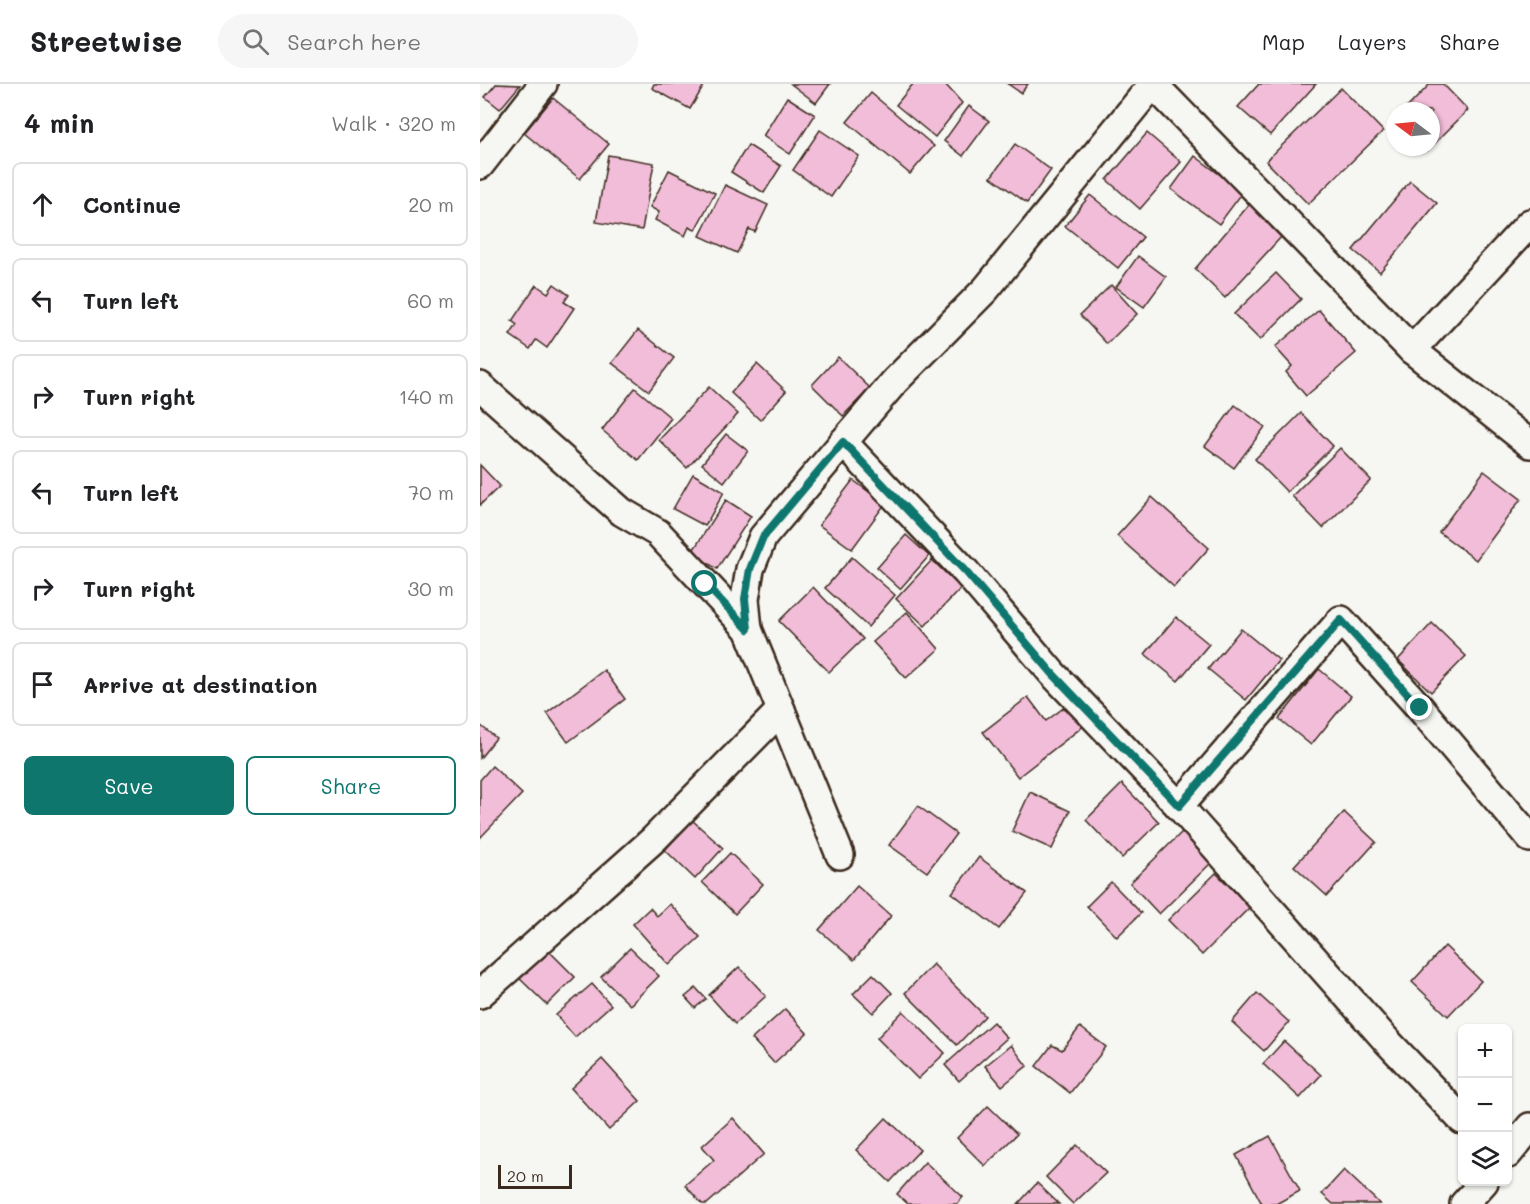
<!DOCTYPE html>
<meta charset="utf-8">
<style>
body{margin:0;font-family:Mali,sans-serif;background:#f6f6f6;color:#202124}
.controls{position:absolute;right:18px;bottom:18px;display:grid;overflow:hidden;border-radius:9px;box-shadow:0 2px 4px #0004}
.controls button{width:54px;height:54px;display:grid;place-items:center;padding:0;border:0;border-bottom:2px solid #e0e0e0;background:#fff;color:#202124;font:30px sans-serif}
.compass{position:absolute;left:906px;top:18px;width:54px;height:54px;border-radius:50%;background:#fff;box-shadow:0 2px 4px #0004;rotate:286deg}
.scale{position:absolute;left:18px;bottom:15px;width:74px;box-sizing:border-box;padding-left:6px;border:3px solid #3b2a1e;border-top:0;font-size:16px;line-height:21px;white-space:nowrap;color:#3b2a1e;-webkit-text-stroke:4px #f6f6f2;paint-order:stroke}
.stop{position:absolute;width:18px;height:18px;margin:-14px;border:4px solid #0f766e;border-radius:50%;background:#fff}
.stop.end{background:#0f766e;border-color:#fff;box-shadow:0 2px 6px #0008}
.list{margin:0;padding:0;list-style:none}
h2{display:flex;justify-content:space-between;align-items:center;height:78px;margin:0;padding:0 24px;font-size:26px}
h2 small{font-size:20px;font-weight:400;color:#757577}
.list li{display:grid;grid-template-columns:39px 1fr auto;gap:18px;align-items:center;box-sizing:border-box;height:84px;margin:0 12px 12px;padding:0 12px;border:2px solid #e0e0e0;border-radius:9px}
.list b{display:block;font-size:22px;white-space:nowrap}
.list em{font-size:20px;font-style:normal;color:#757577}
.actions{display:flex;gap:12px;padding:18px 24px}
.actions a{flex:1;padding:14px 0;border:2px solid #0f766e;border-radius:9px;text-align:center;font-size:21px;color:#0f766e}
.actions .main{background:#0f766e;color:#fff}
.icon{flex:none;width:33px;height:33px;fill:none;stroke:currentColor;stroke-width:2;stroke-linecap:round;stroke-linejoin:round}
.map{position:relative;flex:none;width:1050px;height:1120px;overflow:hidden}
header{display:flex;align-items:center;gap:36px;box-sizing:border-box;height:84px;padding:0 30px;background:#fff;border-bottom:2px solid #e0e0e0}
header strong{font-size:28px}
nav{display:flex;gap:33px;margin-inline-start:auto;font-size:21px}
.search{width:420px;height:54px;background:#f6f6f6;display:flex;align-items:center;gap:15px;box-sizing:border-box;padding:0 21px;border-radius:33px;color:#757577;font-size:22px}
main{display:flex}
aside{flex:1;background:#fff}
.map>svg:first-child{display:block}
.building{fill:#f2bdd8;stroke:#3b2a1e;stroke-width:1.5}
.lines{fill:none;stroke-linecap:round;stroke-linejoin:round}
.street-casing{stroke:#3b2a1e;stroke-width:32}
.street{stroke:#f6f6f2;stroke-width:27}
.route{stroke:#0f766e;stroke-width:8}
</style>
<header>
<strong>Streetwise</strong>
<div class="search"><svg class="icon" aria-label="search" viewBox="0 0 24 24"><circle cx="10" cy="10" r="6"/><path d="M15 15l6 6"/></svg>Search here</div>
<nav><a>Map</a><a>Layers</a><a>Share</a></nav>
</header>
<main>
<aside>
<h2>4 min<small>Walk · 320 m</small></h2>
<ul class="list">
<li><svg class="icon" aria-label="ahead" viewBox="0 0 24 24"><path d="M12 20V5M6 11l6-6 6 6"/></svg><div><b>Continue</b></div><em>20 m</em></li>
<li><svg class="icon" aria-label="left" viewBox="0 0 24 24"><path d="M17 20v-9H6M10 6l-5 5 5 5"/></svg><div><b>Turn left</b></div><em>60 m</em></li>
<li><svg class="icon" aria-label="right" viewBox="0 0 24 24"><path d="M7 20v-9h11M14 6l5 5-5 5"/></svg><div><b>Turn right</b></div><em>140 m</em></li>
<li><svg class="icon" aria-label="left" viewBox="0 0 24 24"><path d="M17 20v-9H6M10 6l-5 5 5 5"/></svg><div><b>Turn left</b></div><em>70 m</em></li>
<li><svg class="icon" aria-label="right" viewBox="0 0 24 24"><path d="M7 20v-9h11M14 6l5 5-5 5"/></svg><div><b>Turn right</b></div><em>30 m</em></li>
<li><svg class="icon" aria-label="arrive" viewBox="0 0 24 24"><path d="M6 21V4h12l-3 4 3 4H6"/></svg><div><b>Arrive at destination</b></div></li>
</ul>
<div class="actions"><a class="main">Save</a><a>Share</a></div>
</aside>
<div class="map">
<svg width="1050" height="1120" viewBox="0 0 1050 1120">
<rect width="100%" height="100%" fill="#f6f6f2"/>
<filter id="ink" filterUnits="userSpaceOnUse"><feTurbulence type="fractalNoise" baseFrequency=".0167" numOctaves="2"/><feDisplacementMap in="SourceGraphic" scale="12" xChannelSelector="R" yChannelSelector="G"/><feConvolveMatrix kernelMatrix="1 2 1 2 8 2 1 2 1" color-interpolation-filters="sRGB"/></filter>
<g filter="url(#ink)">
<!-- building -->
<g class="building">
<path d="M16 0 40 1 20 25 5 13Z"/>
<path d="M174 0H225L210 25 172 4Z"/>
<path d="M311 0H350L336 19Z"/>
<path d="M433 0H465L482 19 455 53 416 21Z"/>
<path d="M528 0H548L541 9Z"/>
<path d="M779 0H836L790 51 758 23Z"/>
<path d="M950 0H963L988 26 947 67 943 63H951V27H924Z"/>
<path d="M861 4 903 47 828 120 786 77Z"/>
<path d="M391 9 454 62 430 90 367 38Z"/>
<path d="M307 13 335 31 310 70 283 52Z"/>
<path d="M73 14 129 60 100 95 44 49Z"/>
<path d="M489 22 509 37 483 72 464 57Z"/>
<path d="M340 46 379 72 351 113 313 86Z"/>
<path d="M667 49 701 78 660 125 627 96Z"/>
<path d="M535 60 571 86 547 119 511 93Z"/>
<path d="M268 61 301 82 284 109 251 88Z"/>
<path d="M128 71 174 79 162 146 116 138Z"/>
<path d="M715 72 763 108 739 140 691 105Z"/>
<path d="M189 86 235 109 215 146 209 143 205 152 175 136 179 128 170 123Z"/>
<path d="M930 97 957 119 900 188 873 166Z"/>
<path d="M245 101 288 121 275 148 269 145 257 169 220 152Z"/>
<path d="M610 111 663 153 638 184 585 142Z"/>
<path d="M773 116 803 151 745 214 715 185Z"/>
<path d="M658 172 686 193 664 223 636 203Z"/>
<path d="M796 189 821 215 780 256 754 230Z"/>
<path d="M74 200 89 211 84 218 94 224 67 264 56 256 50 265 30 251 37 241 32 237 56 201 68 209Z"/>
<path d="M631 201 657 230 627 260 600 231Z"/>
<path d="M839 226 876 269 826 312 806 288 812 282 795 263Z"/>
<path d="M158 246 194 274 169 307 132 279Z"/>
<path d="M358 273 390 304 363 332 332 301Z"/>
<path d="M277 280 306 307 280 336 251 309Z"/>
<path d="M229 303 258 330 207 384 179 356Z"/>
<path d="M155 304 191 334 158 376 122 346Z"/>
<path d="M755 321 785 343 754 384 725 362Z"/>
<path d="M821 329 853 362 807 408 775 375Z"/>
<path d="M246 350 268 367 244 398 222 380Z"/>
<path d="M860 364 891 396 843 444 812 412Z"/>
<path d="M0 381 20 402 0 421Z"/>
<path d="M1004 387 1041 415 996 476 959 448Z"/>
<path d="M213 390 244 408 225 442 193 425Z"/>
<path d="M373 396 405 420 372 465 339 441Z"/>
<path d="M672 413 729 464 694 503 637 452Z"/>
<path d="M246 416 271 432 237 485 212 468Z"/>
<path d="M426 451 449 472 420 505 397 484Z"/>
<path d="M372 473 415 511 388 543 345 504Z"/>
<path d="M452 476 481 504 445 542 416 515Z"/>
<path d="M333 503 383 555 349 588 299 537Z"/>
<path d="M427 528 459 565 426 594 393 558Z"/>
<path d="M696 533 729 560 698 597 665 570Z"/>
<path d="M952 539 986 572 951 608 918 576Z"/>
<path d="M761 545 799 576 766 616 728 585Z"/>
<path d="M839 585 871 612 831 661 799 635Z"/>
<path d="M124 586 145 615 88 658 67 629Z"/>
<path d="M548 613 566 637 590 619 606 640 538 693 503 648Z"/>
<path d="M0 641 16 654 0 674Z"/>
<path d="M12 682 42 710 0 754V696Z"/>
<path d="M642 700 679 738 642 774 606 736Z"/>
<path d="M550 708 590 727 572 765 532 747Z"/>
<path d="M438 722 476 750 447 788 409 761Z"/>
<path d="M864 728 896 758 847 812 814 782Z"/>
<path d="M212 736 243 764 215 795 185 766Z"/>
<path d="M703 747 732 778 679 830 650 799Z"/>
<path d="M250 769 283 800 255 830 222 798Z"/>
<path d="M499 773 547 809 519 845 472 809Z"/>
<path d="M736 789 770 823 722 871 688 836Z"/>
<path d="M631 798 661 829 637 853 607 822Z"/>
<path d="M377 802 411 832 374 876 339 846Z"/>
<path d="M190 820 220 853 189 881 153 840 170 824 177 832Z"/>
<path d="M965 862 1001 897 968 932 932 898Z"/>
<path d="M66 864 95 893 67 921 38 893Z"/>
<path d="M150 864 179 892 150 921 121 893Z"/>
<path d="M453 880 505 932 477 961 425 909Z"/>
<path d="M259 883 286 912 255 940 229 911Z"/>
<path d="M393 890 412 909 393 929 373 910Z"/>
<path d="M112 900 131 921 95 953 76 931Z"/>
<path d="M216 904 226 915 215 924 205 913Z"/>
<path d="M777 909 809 938 784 967 752 938Z"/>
<path d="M305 925 327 949 294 979 272 955Z"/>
<path d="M423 927 465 969 438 995 397 954Z"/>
<path d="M513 938 527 954 479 997 465 981Z"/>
<path d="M600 943 626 963 590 1009 556 982 572 961 582 966Z"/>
<path d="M804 957 841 991 820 1014 783 980Z"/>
<path d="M531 961 547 982 522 1002 505 982Z"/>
<path d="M122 975 160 1017 129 1046 91 1004Z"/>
<path d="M508 1022 537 1050 505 1082 477 1054Z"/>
<path d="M253 1034 284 1070 227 1120H222L205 1101 234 1076 222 1062Z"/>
<path d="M406 1034 440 1066 410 1098 376 1066Z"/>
<path d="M790 1052 820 1107 796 1120H782L756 1071Z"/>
<path d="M597 1061 626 1089 593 1120 566 1093Z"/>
<path d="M445 1078 483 1113 477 1120H428L417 1110Z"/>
<path d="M864 1086 900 1120H853L842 1110Z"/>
<path d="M557 1099 579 1120H538Z"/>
</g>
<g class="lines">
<defs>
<g id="street">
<path d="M673 0 932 266"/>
<path d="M0 81 63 0"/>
<path d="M1050 139 932 266 1050 360"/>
<path d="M0 302 142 428 178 449 268 545"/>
<path d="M363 358 486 488 572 589 699 722 907 957 982 1036"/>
<path d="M699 722 861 536 940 624 1050 754"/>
<path d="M360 771 268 545 265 515 270 485 283 453 415 297 506 205 673 0"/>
<path d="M0 910 173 756 301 626"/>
<path d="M1028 1070 1050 1043"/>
<path d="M984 1120 1004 1098"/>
</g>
</defs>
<!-- street casing -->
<use href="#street" class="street-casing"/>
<!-- street -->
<use href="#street" class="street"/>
</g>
</g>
<g class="lines" filter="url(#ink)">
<!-- route -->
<path class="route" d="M225 500 268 545 265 515 270 485 283 453 363 358 486 488 572 589 699 722 861 536 940 624"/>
</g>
</svg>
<div class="controls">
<button>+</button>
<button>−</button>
<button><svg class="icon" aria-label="layers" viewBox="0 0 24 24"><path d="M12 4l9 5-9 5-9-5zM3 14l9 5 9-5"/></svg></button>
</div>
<svg class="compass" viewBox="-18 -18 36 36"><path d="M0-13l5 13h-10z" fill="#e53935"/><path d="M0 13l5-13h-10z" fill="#757577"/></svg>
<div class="scale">20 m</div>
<div class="stop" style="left:225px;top:500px"></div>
<div class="stop end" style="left:940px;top:624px"></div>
</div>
</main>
